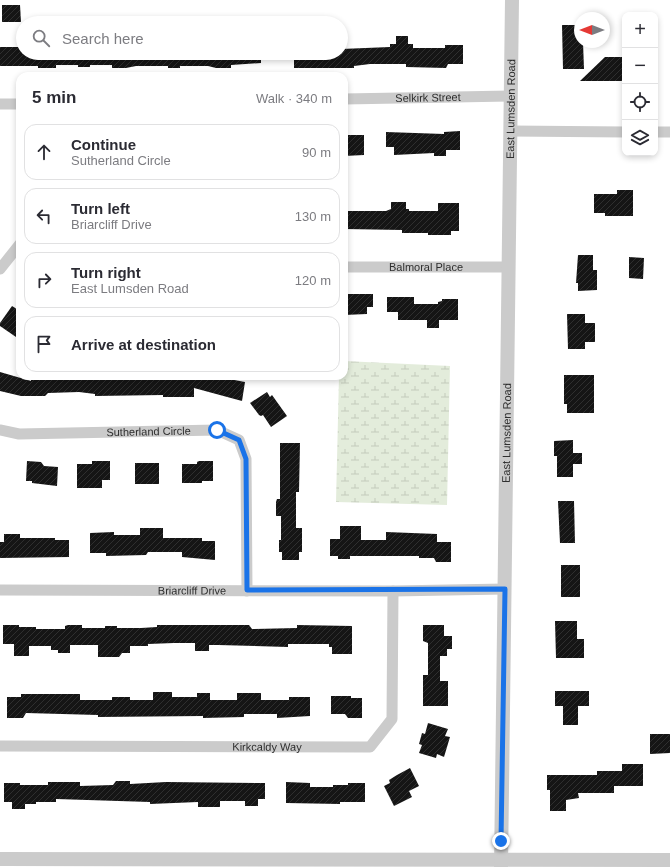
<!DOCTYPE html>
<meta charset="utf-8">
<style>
body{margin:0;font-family:Arial,sans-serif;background:#f7f7f7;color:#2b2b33}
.controls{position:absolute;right:12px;top:12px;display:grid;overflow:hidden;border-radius:8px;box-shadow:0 2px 6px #0003}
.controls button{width:36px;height:36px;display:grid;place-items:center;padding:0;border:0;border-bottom:1px solid #e1e1e2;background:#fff;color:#2b2b33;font:20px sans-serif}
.compass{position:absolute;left:574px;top:12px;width:36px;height:36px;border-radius:50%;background:#fff;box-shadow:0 2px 6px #0003;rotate:270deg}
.stop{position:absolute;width:12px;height:12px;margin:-9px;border:3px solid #1a73e8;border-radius:50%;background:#fff}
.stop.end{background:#1a73e8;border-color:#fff;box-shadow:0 1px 4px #0008}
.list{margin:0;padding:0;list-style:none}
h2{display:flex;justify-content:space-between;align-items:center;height:52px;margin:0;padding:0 16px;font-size:17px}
h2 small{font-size:13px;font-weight:400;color:#7c7c81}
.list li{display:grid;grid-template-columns:26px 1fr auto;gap:12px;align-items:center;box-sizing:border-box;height:56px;margin:0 8px 8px;padding:0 8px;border:1px solid #e1e1e2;border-radius:12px}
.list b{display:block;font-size:15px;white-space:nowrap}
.list p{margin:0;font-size:13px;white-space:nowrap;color:#7c7c81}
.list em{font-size:13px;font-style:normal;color:#7c7c81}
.icon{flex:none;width:22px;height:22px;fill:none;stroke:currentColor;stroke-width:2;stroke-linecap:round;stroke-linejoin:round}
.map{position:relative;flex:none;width:670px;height:867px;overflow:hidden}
.search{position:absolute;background:#fff;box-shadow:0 2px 6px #0003;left:16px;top:16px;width:332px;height:44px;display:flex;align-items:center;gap:10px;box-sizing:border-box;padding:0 14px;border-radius:22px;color:#7c7c81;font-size:15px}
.panel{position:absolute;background:#fff;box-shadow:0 2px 6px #0003;left:16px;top:72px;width:332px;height:308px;border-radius:12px}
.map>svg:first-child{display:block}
.wetland{fill:url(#wetland-marsh)}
.building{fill:url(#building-hatch)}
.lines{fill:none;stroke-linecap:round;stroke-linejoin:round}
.minor{stroke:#cbcbcb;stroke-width:11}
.tertiary{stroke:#cbcbcb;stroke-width:14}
.route{stroke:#1a73e8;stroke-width:5}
.labels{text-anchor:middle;stroke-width:4;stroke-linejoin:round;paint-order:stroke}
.street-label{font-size:11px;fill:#2e2e2e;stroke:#fff}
</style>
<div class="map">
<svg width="670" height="867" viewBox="0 0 670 867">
<defs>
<pattern id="wetland-marsh" width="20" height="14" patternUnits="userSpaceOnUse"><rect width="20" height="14" fill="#e3ecdb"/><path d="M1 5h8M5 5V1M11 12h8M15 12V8" fill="none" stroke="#c3cbbc"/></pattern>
<pattern id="building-hatch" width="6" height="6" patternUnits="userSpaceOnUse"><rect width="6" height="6" fill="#151515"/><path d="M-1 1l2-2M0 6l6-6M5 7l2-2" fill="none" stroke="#2f2f2f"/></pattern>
</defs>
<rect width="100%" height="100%" fill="#fff"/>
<!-- wetland -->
<path class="wetland" d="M344 361 450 366 447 505 336 502 339 376H344Z"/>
<!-- building -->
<g class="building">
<path d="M2 5H20L21 22H2Z"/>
<path d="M562 25H580V42H583L584 69H563Z"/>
<path d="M396 36H408V44H413V48H445V45H463V64H448L446 68 406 67V64H370L354 66V68H294V53H341V49L390 47V44H396Z"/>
<path d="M0 47H23V53H261V63L231 65V68H216L208 66H180V68H168V66H136L126 68H112V65H90V67H78V65H56V68H38V66H0Z"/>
<path d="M605 57H625V81H580Z"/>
<path d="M460 131V150H446V156H434V153L394 155V147H386V132L444 134V132Z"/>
<path d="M344 135H364V155L344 156Z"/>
<path d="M617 190H633V216H605V213H594V194H617Z"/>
<path d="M391 202H406V209H409V211H438V203H459V231H451V235H428V233H402V230L344 229 346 211H386L391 209Z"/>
<path d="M578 255H593V270H597V290L578 291V283H576Z"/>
<path d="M629 257 644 258 643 279 629 278Z"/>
<path d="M348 294H373V307H367V314L344 315V299H348Z"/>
<path d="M387 297H414V304H438V302L442 301V299H458V320H439V328H427V320H398V312H387Z"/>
<path d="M12 306 20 311V331L16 337 0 326V323Z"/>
<path d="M567 314H585V323H595V342H585V349H568Z"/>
<path d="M0 372 31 381V376H150L170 377V380H213V376L245 382 242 401 194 388V397H163V395L95 396V394L79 392 48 393 45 396H31L32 394 31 396H21L0 391Z"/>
<path d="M564 375H594V413H567V404H564Z"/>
<path d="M267 392 270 397 272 395 287 416 271 427 263 415 261 416 259 415 250 403Z"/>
<path d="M573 440V453H582V464H573V477H557V456H554V441Z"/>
<path d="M280 443H300L299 492H296V528H302V552H299V560H282V552H279V540H281V516H276V502L277 499H280Z"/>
<path d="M27 461 41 462 44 466 58 467 57 486 32 483V481H26Z"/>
<path d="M92 461H110V480H102V488H77V464H92Z"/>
<path d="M199 461H213V481H202V483H182V464H197V462Z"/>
<rect x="135" y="463" width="24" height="21"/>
<path d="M558 501H574L575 543H560Z"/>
<path d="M340 526H361V540H386V532L437 534V542H451V562H436L434 558H419V556H350V559H338V556H330V539H340Z"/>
<path d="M140 528H163V538H202V541H215V560L182 557V552H148L146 555 106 556V553H90V533L114 532V535H140Z"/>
<path d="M4 534H20V538H55V540H69V557L0 558V542H4Z"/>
<rect x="561" y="565" width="19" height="32"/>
<path d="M555 621H577V639H584V658H556Z"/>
<path d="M3 625H19V627H36V629H65V626L68 625H82V628H105V626H117V628H141L157 627V625H249L252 629 297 628V625L352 626V654H332V647H329V644H288V647L218 645H209V651H195V643H174L148 644V646H130V653H122L119 657H98V645H70V653H58V650H51V646H29V656H14V644H3Z"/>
<path d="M423 625H444V636H452V649H447V656H440V681H448V706H423V675H428V643L423 641Z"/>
<path d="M555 691H589V706H578V725H563V706H555Z"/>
<path d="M153 692H172V697H197V693H210V700H237V693H261V700H289V697H310V716L277 718V714H244V717L203 718V716L98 717V715L26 713 23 718H7V697H21V694H80V700H112V697H130V700H153Z"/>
<path d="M331 696H351V698H362V718H348L345 714H331Z"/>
<path d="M428 723 448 729 445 736 450 737 444 757 437 754 436 758 419 753 422 745 419 744 422 733 425 734Z"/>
<path d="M650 734H670V753L650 754Z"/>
<path d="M622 764H643V786H614V793H578L579 798 566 800V811H550V790H547V775H597V771H622Z"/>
<path d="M410 768 419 786 409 791 412 797 394 806 384 786 390 783 389 780 397 775Z"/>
<path d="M116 781H130V784L166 782 265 783V799H258V806H245V801H220V807H198V802L150 804V802L56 799V802H36V804H25V809H12V802H4V783H20V785H48V782H80V786L113 785Z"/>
<path d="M286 782 310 783V787H333V785H348V783H365V802H340V804L286 803Z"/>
</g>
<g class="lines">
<!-- minor -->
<g class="minor">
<path id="s1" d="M344 99 511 96"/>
<path d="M0 104H20"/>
<path d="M511 131 625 132"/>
<path d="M655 132H670"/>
<path id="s2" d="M344 267H509"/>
<path d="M0 269 20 244"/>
<path id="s3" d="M0 430 19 434 217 430 239 440 246 459 247 591"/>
<path id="s4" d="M0 590 393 591 505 589"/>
<path id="s5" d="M0 746 370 747 392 719 393 591"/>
</g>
<!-- tertiary -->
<g class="tertiary">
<path d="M0 859 670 860"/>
<path id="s6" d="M501 867 512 0"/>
</g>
</g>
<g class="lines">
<!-- route -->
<path class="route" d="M217 430 239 440 246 459 247 590 505 589 501 841"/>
</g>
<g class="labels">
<!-- street labels -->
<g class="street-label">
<text dy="4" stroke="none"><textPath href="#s1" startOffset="84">Selkirk Street</textPath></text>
<text dy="4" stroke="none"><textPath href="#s6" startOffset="758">East Lumsden Road</textPath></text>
<text dy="4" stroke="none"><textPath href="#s2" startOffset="82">Balmoral Place</textPath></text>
<text dy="4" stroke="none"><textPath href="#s3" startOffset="149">Sutherland Circle</textPath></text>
<text dy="4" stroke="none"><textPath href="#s6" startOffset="434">East Lumsden Road</textPath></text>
<text dy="4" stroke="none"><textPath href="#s4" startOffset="192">Briarcliff Drive</textPath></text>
<text dy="4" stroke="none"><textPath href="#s5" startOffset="267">Kirkcaldy Way</textPath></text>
</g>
</g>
</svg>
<div class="controls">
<button>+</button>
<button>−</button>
<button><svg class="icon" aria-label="locate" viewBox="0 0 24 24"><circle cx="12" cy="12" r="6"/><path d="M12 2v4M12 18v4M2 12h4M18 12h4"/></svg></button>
<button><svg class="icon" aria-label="layers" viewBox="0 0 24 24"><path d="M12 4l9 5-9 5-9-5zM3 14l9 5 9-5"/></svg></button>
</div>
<svg class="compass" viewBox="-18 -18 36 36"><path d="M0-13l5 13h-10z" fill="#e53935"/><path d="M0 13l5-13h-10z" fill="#7c7c81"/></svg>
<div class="stop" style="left:217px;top:430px"></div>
<div class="stop end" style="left:501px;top:841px"></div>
<div class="search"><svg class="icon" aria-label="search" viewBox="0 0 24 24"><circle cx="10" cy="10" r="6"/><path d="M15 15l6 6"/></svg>Search here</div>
<section class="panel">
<h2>5 min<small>Walk · 340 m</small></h2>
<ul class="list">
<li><svg class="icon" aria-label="ahead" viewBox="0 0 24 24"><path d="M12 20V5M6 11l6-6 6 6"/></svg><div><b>Continue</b><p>Sutherland Circle</p></div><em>90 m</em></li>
<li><svg class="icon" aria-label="left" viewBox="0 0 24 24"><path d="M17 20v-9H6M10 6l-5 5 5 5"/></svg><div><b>Turn left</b><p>Briarcliff Drive</p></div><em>130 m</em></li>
<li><svg class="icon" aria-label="right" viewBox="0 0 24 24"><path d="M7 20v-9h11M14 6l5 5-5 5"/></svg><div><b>Turn right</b><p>East Lumsden Road</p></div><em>120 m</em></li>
<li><svg class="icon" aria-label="arrive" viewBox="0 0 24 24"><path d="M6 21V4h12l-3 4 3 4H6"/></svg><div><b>Arrive at destination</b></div></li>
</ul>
</section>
</div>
